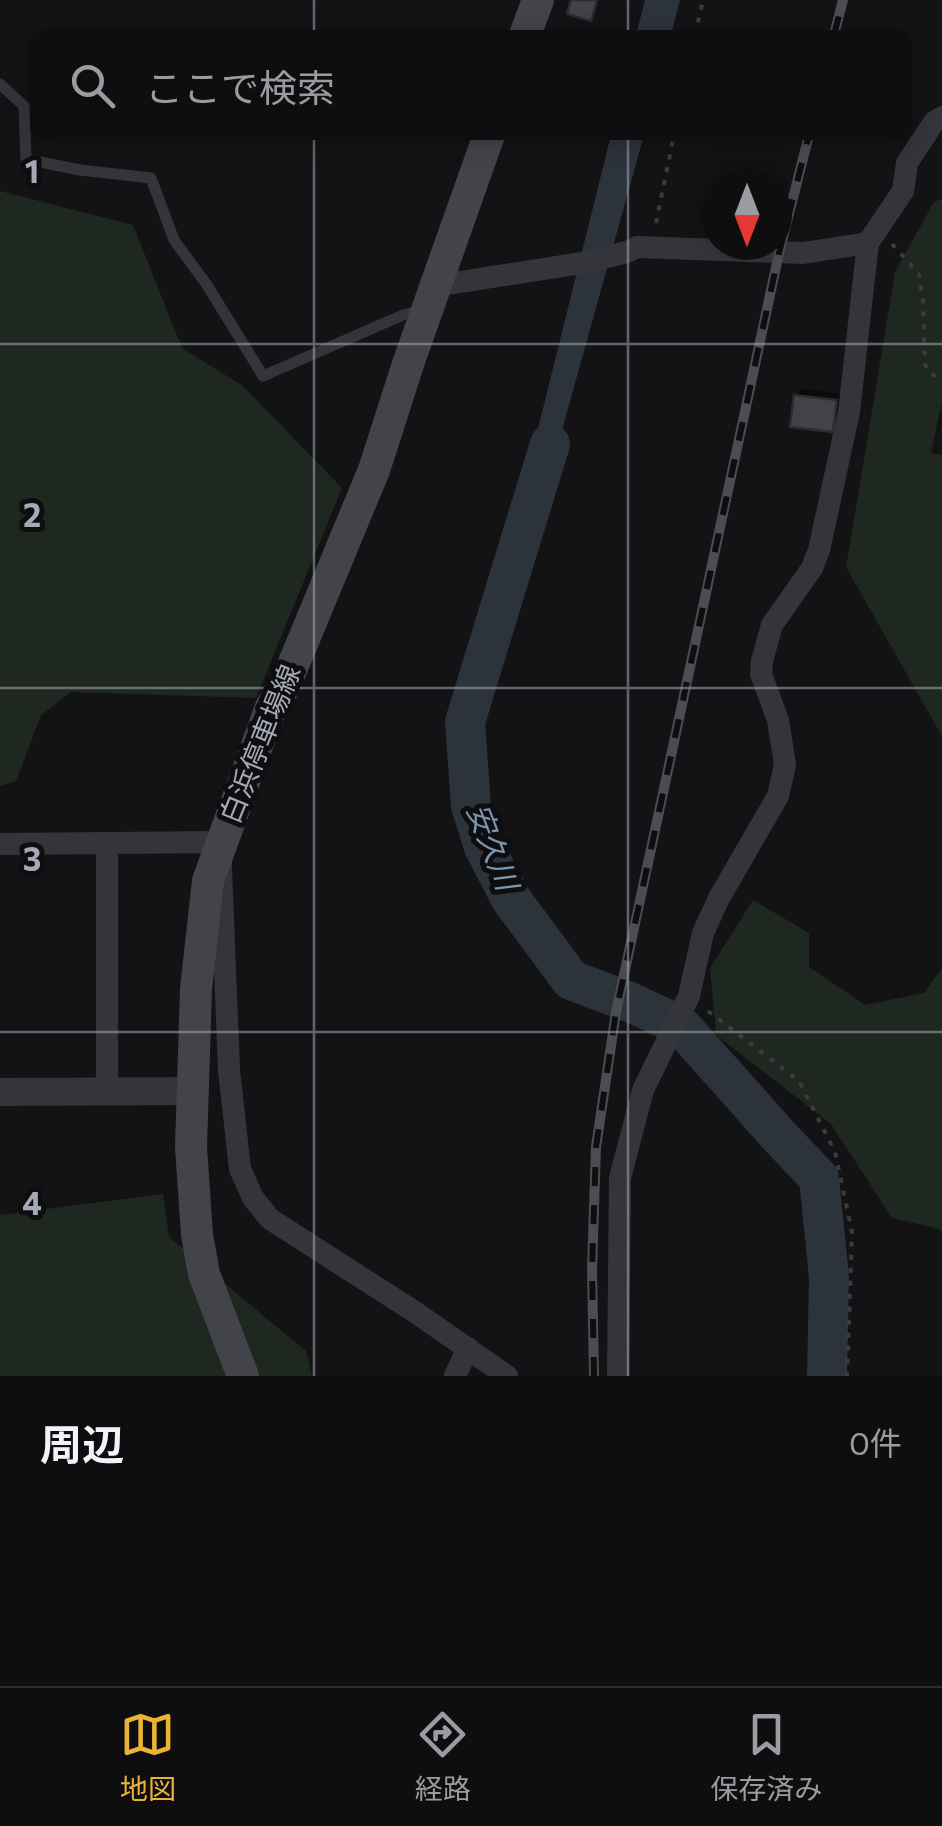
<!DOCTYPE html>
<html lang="ja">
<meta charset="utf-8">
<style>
body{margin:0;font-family:Commissioner,"Noto Sans JP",sans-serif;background:#1c1c1e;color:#f1f3f6}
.compass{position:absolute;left:702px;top:170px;width:90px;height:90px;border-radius:50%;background:#0e0e10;box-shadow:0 5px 25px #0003;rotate:180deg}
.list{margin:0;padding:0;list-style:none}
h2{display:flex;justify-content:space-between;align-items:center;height:130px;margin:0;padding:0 40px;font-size:42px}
h2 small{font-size:32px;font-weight:400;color:#9b9c9f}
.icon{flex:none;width:55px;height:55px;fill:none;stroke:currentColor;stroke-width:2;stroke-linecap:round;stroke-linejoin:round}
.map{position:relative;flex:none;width:942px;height:1376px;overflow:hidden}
.search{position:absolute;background:#0e0e10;box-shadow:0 5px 25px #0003;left:30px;right:30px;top:30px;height:110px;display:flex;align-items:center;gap:25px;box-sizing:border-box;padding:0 35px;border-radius:15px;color:#9b9c9f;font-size:38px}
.sheet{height:310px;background:#0e0e10}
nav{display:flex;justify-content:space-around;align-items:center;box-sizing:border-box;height:140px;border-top:2px solid #2e2e30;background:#0e0e10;font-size:28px;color:#9b9c9f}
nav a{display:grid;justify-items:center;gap:5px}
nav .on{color:#ebb335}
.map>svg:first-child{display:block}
.green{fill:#1f2721}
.water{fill:#2c333a}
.shadow{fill:#0007}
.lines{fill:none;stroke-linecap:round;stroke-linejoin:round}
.river{stroke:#2c333a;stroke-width:40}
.building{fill:#424348;stroke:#2d2d31;stroke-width:2.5}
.path{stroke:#3a3c41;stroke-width:4;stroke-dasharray:5 8;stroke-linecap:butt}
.service{stroke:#34353a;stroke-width:11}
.minor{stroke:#34353a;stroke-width:22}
.tertiary{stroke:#34353a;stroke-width:28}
.secondary{stroke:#42444a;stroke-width:32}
.rail-casing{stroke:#4b4d53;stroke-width:10}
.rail{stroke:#0e0e10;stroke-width:6;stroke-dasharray:19;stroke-linecap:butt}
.grid{fill:none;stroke:#a5a9b5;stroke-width:2.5;stroke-opacity:0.55}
.labels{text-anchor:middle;stroke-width:10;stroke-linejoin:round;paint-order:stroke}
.street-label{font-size:28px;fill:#a5a9b5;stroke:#0e0e10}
.water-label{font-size:30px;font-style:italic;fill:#7d96af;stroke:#0e0e10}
.grid-label{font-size:32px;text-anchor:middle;font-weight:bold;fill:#a5a9b5;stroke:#0e0e10;stroke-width:10;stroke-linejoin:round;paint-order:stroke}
</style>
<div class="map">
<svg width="942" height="1376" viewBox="0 0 942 1376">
<rect width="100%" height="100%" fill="#131315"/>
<!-- green -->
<g class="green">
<path d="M0 191 133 225 182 348 243 386 342 488 256 698 71 692 41 715 16 781 0 786Z"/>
<path d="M942 199V402L931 453 942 455V736L846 567 895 272 934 202Z"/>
<path d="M753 900 809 933V967L865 1005 924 993 942 968V1233L940 1229 892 1218 831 1124 716 1035 710 968Z"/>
<path d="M163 1194 169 1237 306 1351 312 1376H0V1215Z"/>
</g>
<!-- water -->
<g class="water">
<path d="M645 0H680L671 35H636Z"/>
<path d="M611 135H644L544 495 522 493Z"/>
</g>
<!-- shadow -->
<path class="shadow" d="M803 389 843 394 840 422 832 430 796 396Z"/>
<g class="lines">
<!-- river -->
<path class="river" d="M550 444 465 722 471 806 484 847 511 899 571 980 632 1003 681 1026 779 1136 819 1178 829 1277 827 1376"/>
</g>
<!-- building -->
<g class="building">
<path d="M571 0H597L591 21 567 14Z"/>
<path d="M794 395 837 400 833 432 790 427Z"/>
</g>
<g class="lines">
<!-- path -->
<g class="path">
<path d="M695 35 703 0"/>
<path d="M656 223 674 135"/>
<path d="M892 244 919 274 923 302 925 365 931 374 942 377"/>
<path d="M708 1011 799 1081 835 1152 852 1232 847 1376"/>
</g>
<!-- service -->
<path class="service" d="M0 84 24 106 26 159 80 170 151 178 174 240 207 285 263 376 403 315 423 310"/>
<!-- minor -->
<g class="minor">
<path d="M435 286 588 262 627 252 637 247 803 253 868 243"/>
<path d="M107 843V1092"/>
<path d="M0 844 220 842 229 1070 240 1169 253 1198 270 1219 415 1312 507 1376"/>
<path d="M455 1376 468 1348"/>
<path d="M618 1376 620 1178 643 1090 689 996 703 933 719 898 778 796 785 765 778 720 761 674 762 661 772 625 812 568 819 550 849 412 868 243 903 191 907 163 934 122 942 117"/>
</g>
<!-- tertiary -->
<path class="tertiary" d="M0 1092 193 1091"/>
<!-- secondary -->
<g class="secondary">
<path d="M525 35 538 0"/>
<path d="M243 1376 204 1274 197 1235 191 1147 196 989 208 881 271 707 284 687 374 470 409 361 489 135"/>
</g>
<defs>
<g id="rail">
<path d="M834 35 843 0"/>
<path d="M594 1376 592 1269 596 1147 616 1012 779 253 809 135"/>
</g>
</defs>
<!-- rail casing -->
<use href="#rail" class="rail-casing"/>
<!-- rail -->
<use href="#rail" class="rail"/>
</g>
<!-- grid -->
<path class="grid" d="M314 0V35M628 0V35M314 135V1376M628 135V1376M0 344H942M0 688H942M0 1032H942"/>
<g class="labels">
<!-- street labels -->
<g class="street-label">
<text transform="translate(260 744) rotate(-68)" y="10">白浜停車場線</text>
</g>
<!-- water labels -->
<g class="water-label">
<text transform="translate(492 847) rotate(69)" y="10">安久川</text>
</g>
</g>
<g class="grid-label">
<text x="32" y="183">1</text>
<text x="32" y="527">2</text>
<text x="32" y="871">3</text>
<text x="32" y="1215">4</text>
</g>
</svg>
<svg class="compass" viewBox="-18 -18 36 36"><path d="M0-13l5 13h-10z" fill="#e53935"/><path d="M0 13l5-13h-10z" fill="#9b9c9f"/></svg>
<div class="search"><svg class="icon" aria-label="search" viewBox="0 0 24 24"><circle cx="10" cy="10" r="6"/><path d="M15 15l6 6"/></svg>ここで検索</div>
</div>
<section class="sheet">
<h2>周辺<small>0件</small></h2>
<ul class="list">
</ul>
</section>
<nav>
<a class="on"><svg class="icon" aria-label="map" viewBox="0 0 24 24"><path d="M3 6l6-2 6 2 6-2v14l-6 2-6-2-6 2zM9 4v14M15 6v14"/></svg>地図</a>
<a><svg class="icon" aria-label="directions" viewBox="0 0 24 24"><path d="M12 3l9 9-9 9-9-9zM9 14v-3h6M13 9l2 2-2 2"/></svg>経路</a>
<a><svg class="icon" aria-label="saved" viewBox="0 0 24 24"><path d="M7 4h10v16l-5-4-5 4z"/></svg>保存済み</a>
</nav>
